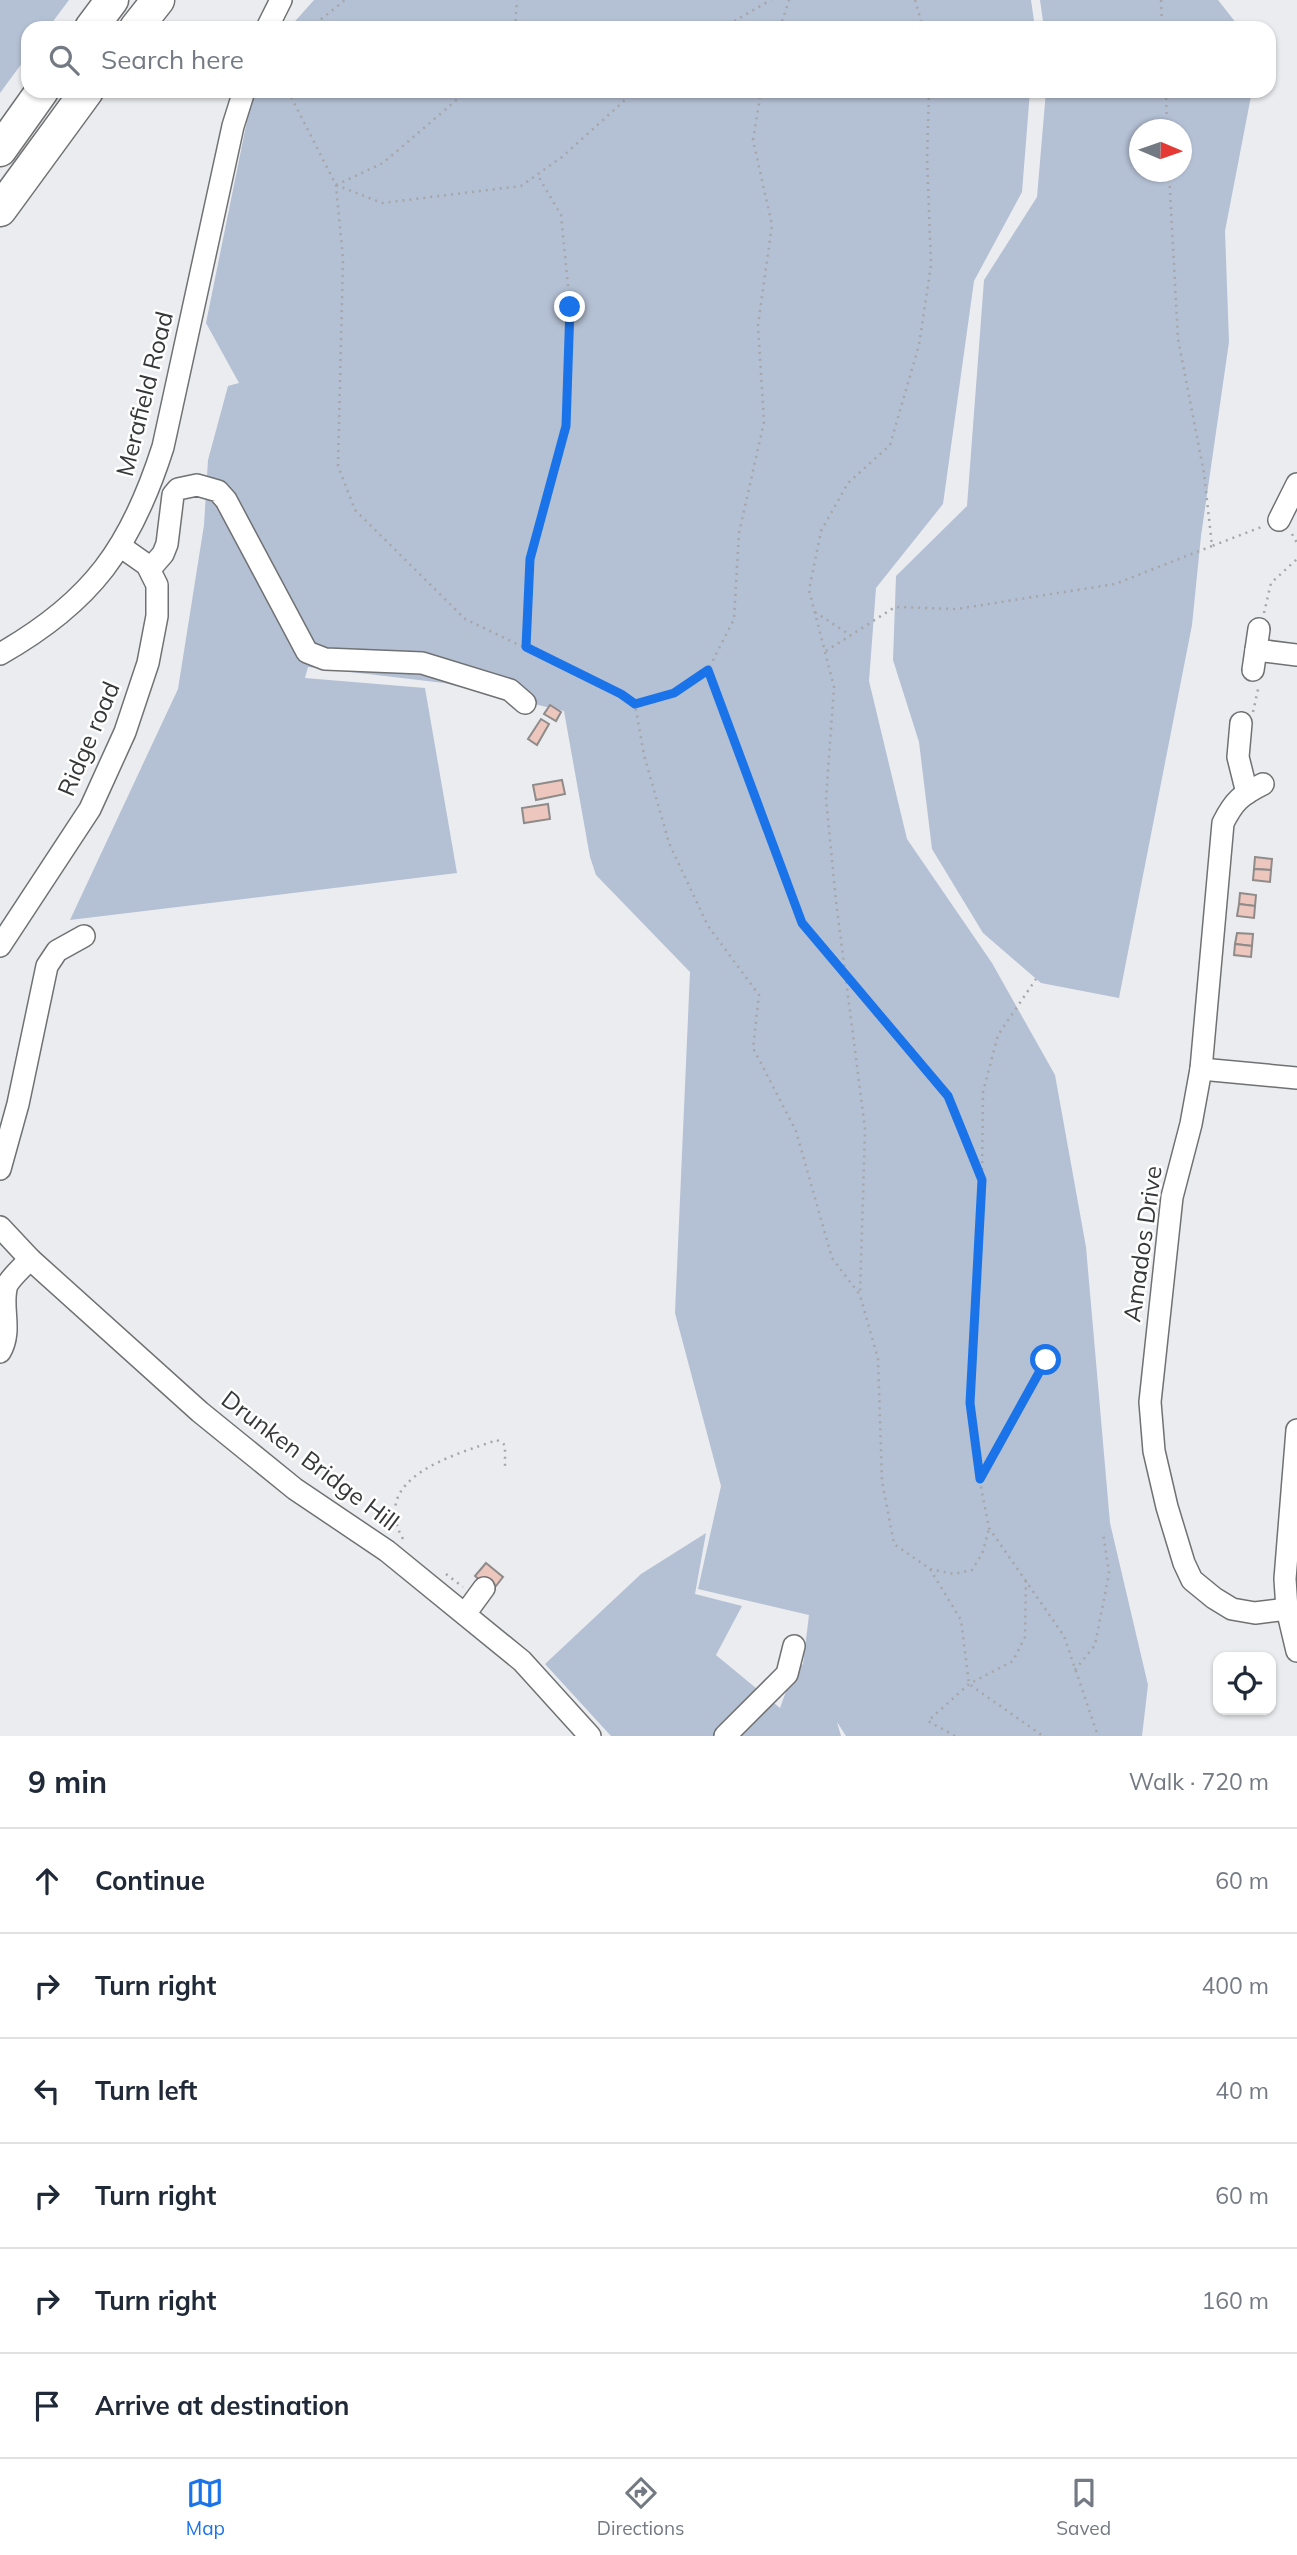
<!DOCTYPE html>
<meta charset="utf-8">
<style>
body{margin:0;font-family:Mulish,sans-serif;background:#f6f6f7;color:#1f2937}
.controls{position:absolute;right:21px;bottom:21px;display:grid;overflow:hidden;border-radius:14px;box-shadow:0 2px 5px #0004}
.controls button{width:63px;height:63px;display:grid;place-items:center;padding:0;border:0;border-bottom:2px solid #e0e1e3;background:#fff;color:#1f2937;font:35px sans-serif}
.compass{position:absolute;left:1129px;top:119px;width:63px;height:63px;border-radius:50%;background:#fff;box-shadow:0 2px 5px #0004;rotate:92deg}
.stop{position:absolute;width:21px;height:21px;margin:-16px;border:5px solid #1a73e8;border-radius:50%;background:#fff}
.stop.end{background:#1a73e8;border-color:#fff;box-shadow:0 2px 7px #0008}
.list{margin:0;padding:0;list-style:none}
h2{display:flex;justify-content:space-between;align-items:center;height:91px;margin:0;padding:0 28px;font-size:30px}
h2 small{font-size:23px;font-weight:400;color:#747a83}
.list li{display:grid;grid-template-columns:46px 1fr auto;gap:21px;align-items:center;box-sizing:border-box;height:105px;padding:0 28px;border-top:2px solid #e0e1e3}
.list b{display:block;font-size:26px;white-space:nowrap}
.list em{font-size:23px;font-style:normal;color:#747a83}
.icon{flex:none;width:38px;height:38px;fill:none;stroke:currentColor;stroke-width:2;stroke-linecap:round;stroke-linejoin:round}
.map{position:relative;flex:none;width:1297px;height:1736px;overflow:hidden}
.search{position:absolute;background:#fff;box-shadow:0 2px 5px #0004;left:21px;right:21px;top:21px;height:77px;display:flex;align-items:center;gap:18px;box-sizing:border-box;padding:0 24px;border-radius:21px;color:#747a83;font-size:26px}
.sheet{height:721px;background:#fff}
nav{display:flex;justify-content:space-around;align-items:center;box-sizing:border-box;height:98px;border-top:2px solid #e0e1e3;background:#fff;font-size:19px;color:#747a83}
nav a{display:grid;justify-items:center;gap:4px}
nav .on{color:#1a73e8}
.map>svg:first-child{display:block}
.green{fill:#b4c0d4;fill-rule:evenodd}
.building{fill:#edc7bd;stroke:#8e8b8a;stroke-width:2}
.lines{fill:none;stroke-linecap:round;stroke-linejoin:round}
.minor-casing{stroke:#707173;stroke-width:24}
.highway-casing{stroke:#707173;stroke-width:35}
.path{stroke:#a5a6a9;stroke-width:2.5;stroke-dasharray:2 5;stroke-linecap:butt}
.minor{stroke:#fff;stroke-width:21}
.highway{stroke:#fff;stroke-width:32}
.route{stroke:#1a73e8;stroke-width:9}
.labels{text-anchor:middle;stroke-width:5;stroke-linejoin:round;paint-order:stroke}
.street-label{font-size:24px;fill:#363738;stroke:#fff}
</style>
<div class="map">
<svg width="1297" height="1736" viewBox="0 0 1297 1736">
<rect width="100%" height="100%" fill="#ebecef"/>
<g class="green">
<path d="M0,0h69l-21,28h-20v27l-28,38z"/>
<path d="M314,0h717l4,28h-746z"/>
<path d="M1040,0h178l22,28h-196z"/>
<path d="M253,91h777l-8,101 -48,89 -31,223 -67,84 -7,93 38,158 85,124 63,112 31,172 24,276 38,162 -6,51h-296l-9,-14 4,14h-230l-66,-72 96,-90 65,-41 -11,61 47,12 -26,49 64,53 14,-39 9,-5 6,-49 -111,-26 23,-103 -46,-173 15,-341 -94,-97 -6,-18 -26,-146 -120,-28 -136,-16 -3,11 120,10 32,185 -387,47 108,-231 26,-164 4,-65 20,-74 11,-3 -33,-60z"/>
<path d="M1046,91h206l-27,140 4,111 -28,194 -9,89 -73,373 -78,-15 -58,-50 -51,-84 -13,-107 -26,-82 3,-84 71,-70 17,-226 53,-83zM1140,130h42v42h-42z"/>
</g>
<g class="building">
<path d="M550,705l11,7 -5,9 -12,-7z"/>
<path d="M541,719l8,5 -12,21 -9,-6z"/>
<path d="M562,780l3,14 -29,6 -3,-15z"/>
<path d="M548,804l2,15 -26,4 -2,-15z"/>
<path d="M1255,857l17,2 -1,11 -17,-1z"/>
<path d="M1254,869l17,1 -1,12 -17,-2z"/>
<path d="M1240,893l16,2 -1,11 -16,-2z"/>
<path d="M1239,904l16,2 -1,12 -17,-2z"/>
<path d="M1237,933l16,1 -1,12 -17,-2z"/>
<path d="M1235,944l17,2 -1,11 -17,-2z"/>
<path d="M486,1563l17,14 -11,14 -17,-15z"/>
</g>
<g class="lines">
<g class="minor-casing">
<g id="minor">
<path d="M267,28l14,-28"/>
<path d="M1279,520l18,-36"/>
<path d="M150,569l13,-15 4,-10 6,-49 5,-6 19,-4 21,6 8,9 81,152 18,7 97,4 88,27 15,13"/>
<path d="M1256,650l41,5"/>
<path d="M0,654c92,-52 131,-107 163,-207l70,-321 11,-35"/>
<path d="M1253,670l6,-41"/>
<path d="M1241,723l-3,34 9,36"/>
<path d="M1263,784c-22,11 -29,17 -40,39l-22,246 -10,55 -19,73 -22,205 4,49 13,56 17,56 8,17 22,18 18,11 23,4 32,-4"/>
<path d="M0,946l90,-137 35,-77 23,-69 9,-47v-31l-10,-20 -27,-19"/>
<path d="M1201,1069l96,9"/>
<path d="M0,1169l18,-65 29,-138 10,-15 27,-15"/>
<path d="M0,1227l30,32 170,153 95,77 92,62 135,110 68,75"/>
<path d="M0,1352c13,-22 0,-46 7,-67 5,-9 16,-18 23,-26"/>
<path d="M1297,1430l-12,149 2,30 10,42"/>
<path d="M465,1614l19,-26"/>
<path d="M725,1736l62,-62 7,-28"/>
</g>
</g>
<g class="highway-casing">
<g id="highway">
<path d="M91,28l21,-28"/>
<path d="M136,28l22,-28"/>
<path d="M0,150l42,-59"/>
<path d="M0,210l87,-119"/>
</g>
</g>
<g class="path">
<path d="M915,0l8,28"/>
<path d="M1161,0l1,28"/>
<path d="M310,28l35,-28"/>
<path d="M515,28l2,-28"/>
<path d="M722,28l49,-28"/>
<path d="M780,28l9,-28"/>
<path d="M288,91l48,94 7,74 -5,207 17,44 110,109 156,75 14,10 9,51 25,88 39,83 51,69 -6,53 43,83 36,127 28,37 18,64 4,122 12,63 36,25 31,51 8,64 74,52"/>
<path d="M929,91l-2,67 4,107 -12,80 -29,100 -42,38 -27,48 -12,59 25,97 -8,112 10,102 9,71 103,124 34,84 -12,223 8,69 11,56 75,108 34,100"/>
<path d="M1166,91l1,39"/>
<path d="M1169,172l9,167 26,134 8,73 52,-20"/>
<path d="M336,185l46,18 139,-17 41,-29 73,-66"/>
<path d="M336,185l47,-22 84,-72"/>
<path d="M1292,534l5,9"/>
<path d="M815,612l35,23"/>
<path d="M1264,613l7,-30 26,-24"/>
<path d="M526,645l4,-86 36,-133 4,-119 -9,-92 -24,-41"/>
<path d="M826,651l69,-44 62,2 158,-25 97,-38"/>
<path d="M708,672l94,251 43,49 20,157 -5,166"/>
<path d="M636,704l38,-11 34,-23 26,-51 5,-86 25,-111 -6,-97 14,-100 -19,-85 8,-49"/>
<path d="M1253,712l6,-27"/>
<path d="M982,1177l1,-85 15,-57 38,-56"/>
<path d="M980,1479l66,-119"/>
<path d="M403,1539c-35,-62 52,-84 94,-99l8,5v21"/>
<path d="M930,1569l24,5 18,-4 10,-16 7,-25"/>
<path d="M446,1574l17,13"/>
<path d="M1075,1670l20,-25 14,-72 -6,-40"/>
<path d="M955,1736l-27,-15 41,-37 44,-23 12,-24 1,-58"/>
</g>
<use href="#minor" class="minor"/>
<use href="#highway" class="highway"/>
</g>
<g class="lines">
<path class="route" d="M570,307l-4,119 -36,133 -4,88 95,47 14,10 39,-11 34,-23 94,253 146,173 34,84 -12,223 10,76 66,-119"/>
</g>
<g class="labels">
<g class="street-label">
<text transform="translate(145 394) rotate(-76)" y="8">Merafield Road</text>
<text transform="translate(89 739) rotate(-67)" y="8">Ridge road</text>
<text transform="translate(1143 1244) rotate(-82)" y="8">Amados Drive</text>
<text transform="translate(310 1461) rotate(37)" y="8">Drunken Bridge Hill</text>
</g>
</g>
</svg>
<div class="controls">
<button><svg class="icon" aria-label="locate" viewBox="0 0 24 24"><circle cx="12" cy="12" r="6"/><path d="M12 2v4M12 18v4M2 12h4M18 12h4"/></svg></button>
</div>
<svg class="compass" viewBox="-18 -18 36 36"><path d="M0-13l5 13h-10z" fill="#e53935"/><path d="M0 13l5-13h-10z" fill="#747a83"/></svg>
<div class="stop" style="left:1046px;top:1360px"></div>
<div class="stop end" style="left:570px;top:307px"></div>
<div class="search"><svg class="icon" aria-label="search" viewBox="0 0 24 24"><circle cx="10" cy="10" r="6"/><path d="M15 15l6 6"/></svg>Search here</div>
</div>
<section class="sheet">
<h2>9 min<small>Walk · 720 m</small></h2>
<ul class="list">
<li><svg class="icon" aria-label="ahead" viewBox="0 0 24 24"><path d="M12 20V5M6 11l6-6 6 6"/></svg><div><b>Continue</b></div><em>60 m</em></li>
<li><svg class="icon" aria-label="right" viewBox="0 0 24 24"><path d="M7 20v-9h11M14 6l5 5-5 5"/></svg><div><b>Turn right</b></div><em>400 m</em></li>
<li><svg class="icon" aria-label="left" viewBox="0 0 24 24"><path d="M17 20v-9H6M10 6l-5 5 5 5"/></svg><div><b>Turn left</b></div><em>40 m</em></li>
<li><svg class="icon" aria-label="right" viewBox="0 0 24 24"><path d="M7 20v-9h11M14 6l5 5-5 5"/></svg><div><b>Turn right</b></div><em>60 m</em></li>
<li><svg class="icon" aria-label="right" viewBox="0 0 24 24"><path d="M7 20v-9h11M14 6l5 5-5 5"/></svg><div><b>Turn right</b></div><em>160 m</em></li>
<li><svg class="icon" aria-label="arrive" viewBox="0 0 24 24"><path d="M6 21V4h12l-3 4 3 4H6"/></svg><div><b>Arrive at destination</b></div></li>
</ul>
</section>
<nav>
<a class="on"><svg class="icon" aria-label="map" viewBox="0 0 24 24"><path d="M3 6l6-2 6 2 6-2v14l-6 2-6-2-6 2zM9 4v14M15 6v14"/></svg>Map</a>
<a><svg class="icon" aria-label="directions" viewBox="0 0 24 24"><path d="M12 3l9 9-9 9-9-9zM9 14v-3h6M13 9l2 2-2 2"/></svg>Directions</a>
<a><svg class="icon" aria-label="saved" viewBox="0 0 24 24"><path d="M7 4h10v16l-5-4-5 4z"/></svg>Saved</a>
</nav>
